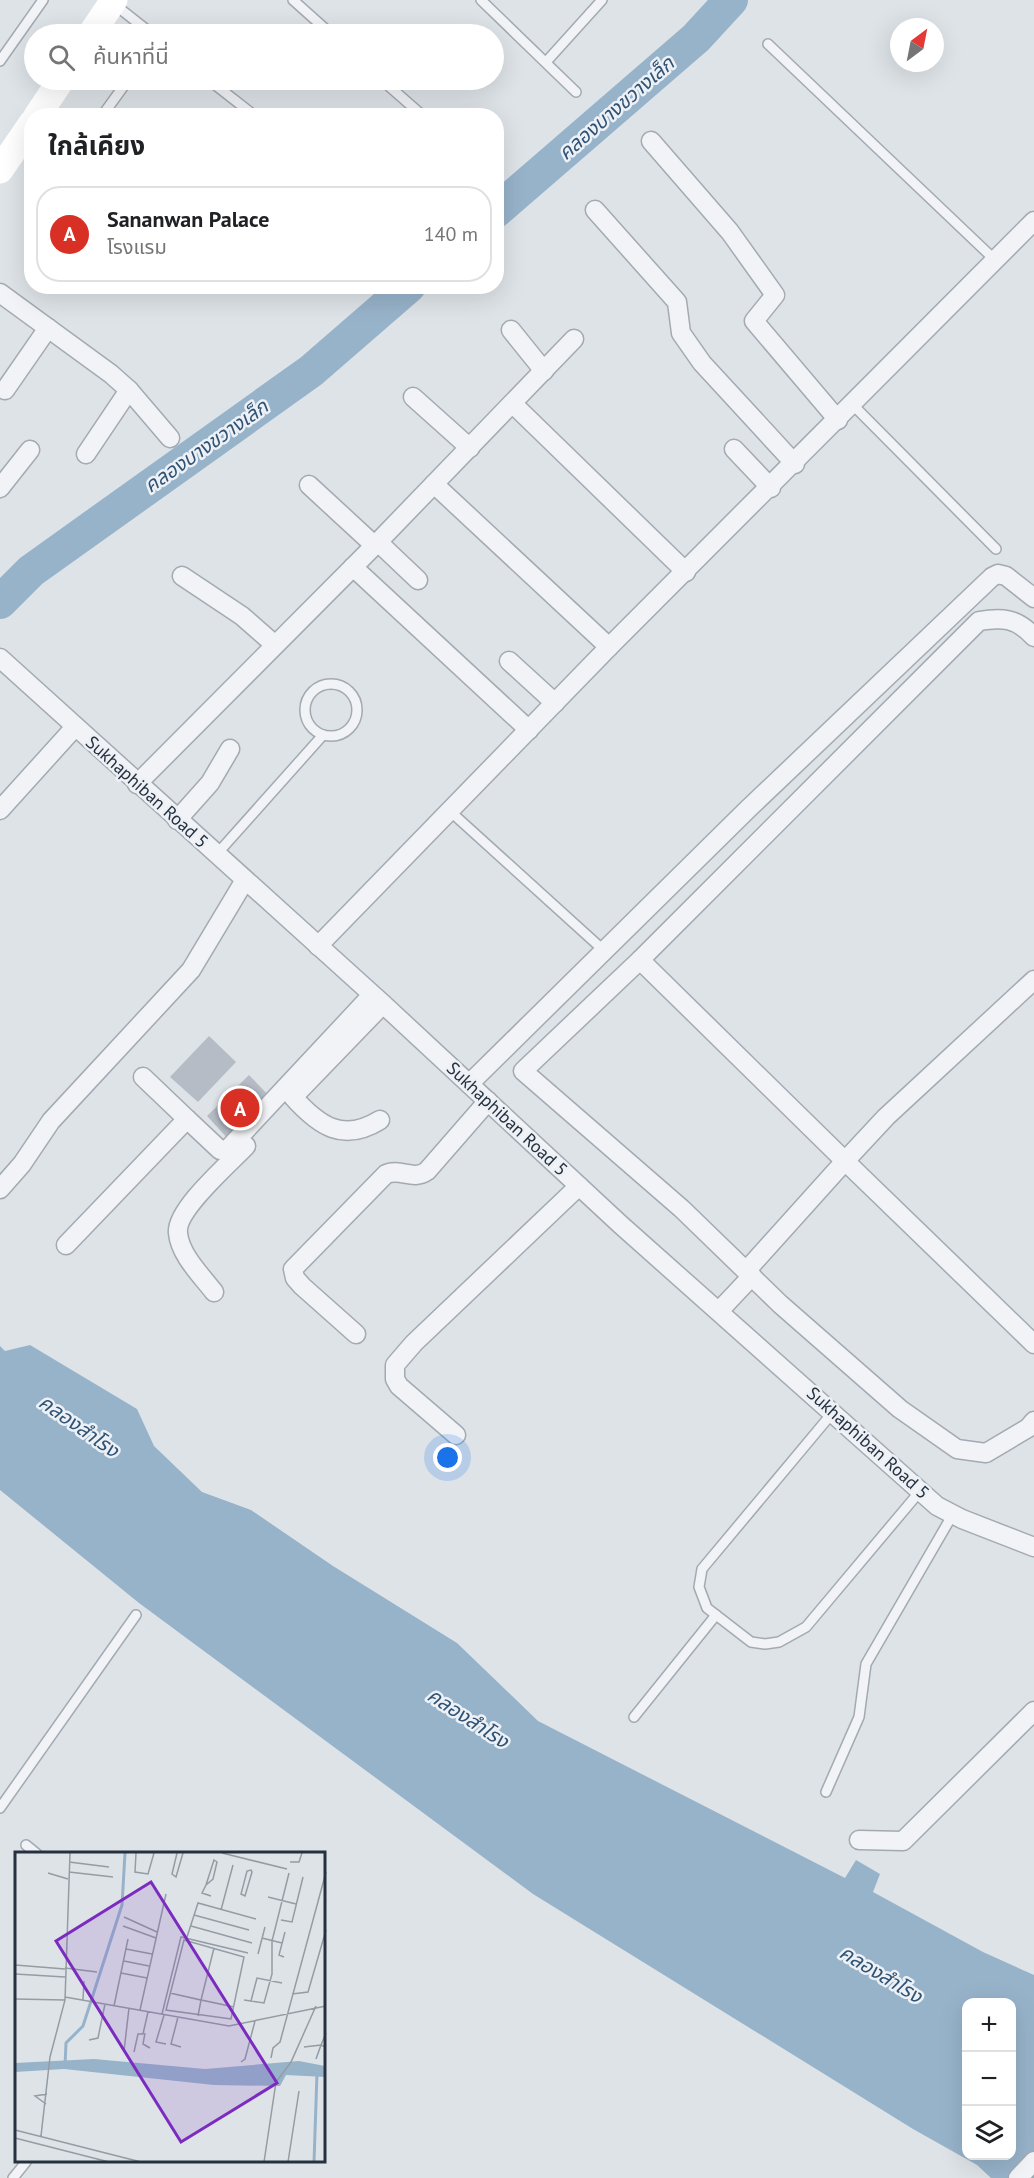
<!DOCTYPE html>
<html lang="th">
<meta charset="utf-8">
<style>
body{margin:0;font-family:"PT Sans","Noto Sans Thai",sans-serif;background:#f2f2f2;color:#202124}
.controls{position:absolute;right:18px;bottom:18px;display:grid;overflow:hidden;border-radius:12px;box-shadow:0 6px 24px #0002}
.controls button{width:54px;height:54px;display:grid;place-items:center;padding:0;border:0;border-bottom:2px solid #e0e0e0;background:#fff;color:#202124;font:30px sans-serif}
.compass{position:absolute;left:890px;top:18px;width:54px;height:54px;border-radius:50%;background:#fff;box-shadow:0 6px 24px #0002;rotate:32deg}
.you{position:absolute;left:448px;top:1458px;width:21px;height:21px;margin:-15px;border:4px solid #fff;border-radius:50%;background:#1a73e8;box-shadow:0 0 0 9px #1a73e833}
.badge{display:grid;place-items:center;width:39px;height:39px;border-radius:50%;background:#d93025;color:#fff;font-size:20px;font-weight:700}
.pin{position:absolute;translate:-50% -50%;border:3px solid #fff;box-shadow:0 2px 6px #0006}
.list{margin:0;padding:0;list-style:none}
h2{display:flex;justify-content:space-between;align-items:center;height:78px;margin:0;padding:0 24px;font-size:26px}
h2 small{font-size:20px;font-weight:400;color:#757577}
.list li{display:grid;grid-template-columns:39px 1fr auto;gap:18px;align-items:center;box-sizing:border-box;height:96px;margin:0 12px 12px;padding:0 12px;border:2px solid #e0e0e0;border-radius:24px}
.list b{display:block;font-size:22px;white-space:nowrap}
.list p{margin:0;font-size:20px;white-space:nowrap;color:#757577}
.list em{font-size:20px;font-style:normal;color:#757577}
.icon{flex:none;width:33px;height:33px;fill:none;stroke:currentColor;stroke-width:2;stroke-linecap:round;stroke-linejoin:round}
.map{position:relative;flex:none;width:1034px;height:2178px;overflow:hidden}
.search{position:absolute;background:#fff;box-shadow:0 6px 24px #0002;left:24px;top:24px;width:480px;height:66px;display:flex;align-items:center;gap:15px;box-sizing:border-box;padding:0 21px;border-radius:33px;color:#757577;font-size:22px}
.panel{position:absolute;background:#fff;box-shadow:0 6px 24px #0002;left:24px;top:108px;width:480px;height:186px;border-radius:24px}
.map>svg:first-child{display:block}
.water{fill:#97b3ca;fill-rule:evenodd}
.lines{fill:none;stroke-linecap:round;stroke-linejoin:round}
.river{stroke:#97b3ca;stroke-width:34}
.building{fill:#b5bcc5}
.lane-casing{stroke:#a3aab2;stroke-width:12}
.street-casing{stroke:#a3aab2;stroke-width:21}
.lane{stroke:#f1f3f6;stroke-width:9}
.street{stroke:#f1f3f6;stroke-width:18}
.secondary{stroke:#fff;stroke-width:27}
.labels{text-anchor:middle;stroke-width:5;stroke-linejoin:round;paint-order:stroke}
.street-label{font-size:18px;fill:#26313f;stroke:#edf1f6}
.water-label{font-size:20px;font-style:italic;fill:#2f5375;stroke:#edf1f6}
.inset-river{fill:none;stroke:#97b3ca;stroke-width:3}
.inset-road{fill:none;stroke:#949ca4;stroke-width:1.5}
.view{fill:#7b2cbf;fill-opacity:0.15;stroke:#7b2cbf;stroke-width:3}
.inset-edge{fill:none;stroke:#26313f;stroke-width:3}
</style>
<div class="map">
<svg width="1034" height="2178" viewBox="0 0 1034 2178">
<rect width="100%" height="100%" fill="#dee3e8"/>
<path class="water" d="M30,1345l107,64 17,37 48,46 49,18 82,56 124,77 81,78 307,157 11,-18 24,14 -7,18 110,60 51,23v203h-43l-14,-13 -64,-36 -380,-235 -394,-291 -139,-113v-144l5,5zM966,2002h46v154h-46z"/>
<g class="lines">
<g class="river">
<path d="M496,211l200,-173 35,-38"/>
<path d="M0,602l31,-31 280,-200 98,-85"/>
</g>
</g>
<g class="building">
<path d="M209,1036l27,26 -38,40 -28,-25z"/>
<path d="M249,1075l24,25 -43,41 -23,-25z"/>
</g>
<g class="lines">
<g class="lane-casing">
<g id="lane">
<path d="M293,0l38,34"/>
<path d="M481,0l95,92"/>
<path d="M114,4l38,30"/>
<path d="M768,44l227,216"/>
<path d="M0,61l43,-61"/>
<path d="M546,62l56,-62"/>
<path d="M209,80l46,36"/>
<path d="M382,80l41,36"/>
<path d="M102,116l26,-36"/>
<path d="M853,405l143,144"/>
<circle cx="331" cy="710" r="26"/>
<path d="M451,812l149,135"/>
<path d="M216,855l107,-120"/>
<path d="M834,1411l-132,158 -3,18 8,21 44,34 14,2 14,-2 27,-15 115,-137"/>
<path d="M634,1717l82,-102"/>
<path d="M826,1792l33,-75 7,-53 87,-150"/>
<path d="M0,1808l136,-193"/>
<path d="M26,1845l11,9"/>
<path d="M13,2178l13,-16"/>
</g>
</g>
<g class="street-casing">
<g id="street">
<path d="M651,141l79,91 45,63 -21,26 84,99"/>
<path d="M595,210l82,92 4,31 21,30 93,101"/>
<path d="M0,293l111,81 18,16 41,48"/>
<path d="M511,330l33,41"/>
<path d="M5,390l43,-62"/>
<path d="M413,397l57,51"/>
<path d="M513,404l173,168"/>
<path d="M734,449l37,39"/>
<path d="M86,454l43,-64"/>
<path d="M434,484l175,163"/>
<path d="M309,485l65,60"/>
<path d="M0,488l30,-38"/>
<path d="M378,542l40,38"/>
<path d="M353,567l176,163"/>
<path d="M182,576l60,40 33,29"/>
<path d="M1034,637c-17,-19 -32,-20 -55,-16l-339,339 -117,111 159,138 98,95 120,105 57,40 29,4 42,-25 6,-7"/>
<path d="M0,658l383,346 238,221 316,281 25,13 72,28"/>
<path d="M509,661l46,42"/>
<path d="M137,784l241,-242 196,-203"/>
<path d="M0,810l75,-83"/>
<path d="M177,820l33,-37 20,-34"/>
<path d="M318,946l291,-299 425,-426"/>
<path d="M640,960l205,201 41,-44 148,-137"/>
<path d="M143,1077l44,42"/>
<path d="M469,1084l280,-276 243,-231 6,-3 8,2 28,22"/>
<path d="M299,1091l84,-87"/>
<path d="M293,1097c26,29 50,46 87,23"/>
<path d="M0,1189l22,-25 29,-43 140,-151 54,-90"/>
<path d="M66,1245l121,-126 33,31 8,-1 144,-154"/>
<path d="M746,1271l99,-110 189,183"/>
<path d="M214,1292c-13,-17 -34,-37 -36,-59 -3,-23 52,-70 68,-87"/>
<path d="M719,1311l33,-35"/>
<path d="M356,1334l-54,-48 -7,-8 -2,-9 93,-95c15,-6 27,7 41,-3l61,-70"/>
<path d="M456,1435l-57,-49 -4,-7v-14l19,-22 165,-157"/>
<path d="M859,1840l44,1 131,-130"/>
<path d="M1018,2178l16,-17"/>
</g>
</g>
<use href="#lane" class="lane"/>
<use href="#street" class="street"/>
<g class="secondary">
<path d="M91,34l23,-34"/>
<path d="M37,116l24,-36"/>
<path d="M0,170l32,-47"/>
</g>
</g>
<g class="labels">
<g class="street-label">
<text transform="translate(147 792) rotate(42)" y="6">Sukhaphiban Road 5</text>
<text transform="translate(507 1119) rotate(43)" y="6">Sukhaphiban Road 5</text>
<text transform="translate(868 1443) rotate(42)" y="6">Sukhaphiban Road 5</text>
</g>
<g class="water-label">
<text transform="translate(616 108) rotate(-41)" y="7">คลองบางขวางเล็ก</text>
<text transform="translate(206 446) rotate(-35)" y="7">คลองบางขวางเล็ก</text>
<text transform="translate(79 1426) rotate(35)" y="7">คลองสำโรง</text>
<text transform="translate(468 1718) rotate(33)" y="7">คลองสำโรง</text>
<text transform="translate(881 1974) rotate(31)" y="7">คลองสำโรง</text>
</g>
</g>
<g transform="translate(15 1852)">
<rect width="310" height="310" fill="#dee3e8"/>
<path d="M79,207l111,10 94,-8 26,5 1,11 -40,-2 -6,11 -66,-1 -150,-16 -49,3v-9z" fill="#97b3ca"/>
<path class="inset-river" d="M50,214l1,-23 17,-17 39,-121 3,-52M299,310l3,-89"/>
<path class="inset-road" d="M121,1l-1,19 13,2 6,-21M162,1l-5,21 4,3 7,-24M207,1l65,16M199,8l3,2 -4,17 -7,6zM54,10l40,5M275,10h9l3,-9M236,18l1,2 -7,24 -4,-2 6,-23zM54,20l44,5M33,21l20,6M191,33l-4,8 9,3M253,45l28,7M206,58l12,-45M179,63l55,15M109,65l33,15M266,68l11,2 11,-45M108,74l33,12M176,74l61,17M172,85l11,-34 58,16M247,86l20,5M169,88l60,17 -13,62 -65,-9zM111,97l26,5M243,102l7,-27M269,105l-5,-2 6,-23M109,109l25,5M0,113l50,4M50,116l32,4M106,121l26,5M0,122l50,3M155,141l31,7 13,-52M277,142l16,-2 18,-62M50,145l164,29 97,-20M0,147l50,1M68,148l1,-19M229,148l20,3 8,-29v-33l17,-68M236,149l6,-23 25,5M99,154l14,-67M125,158l26,-116M147,162l19,-77 67,16M149,163l-8,27 10,2M183,164l3,-16 33,7M163,165l-7,27 10,3M130,181l-2,11 7,4M74,188l9,-2 7,-34M289,195l17,-2 5,-12M109,199l5,-43M119,200l4,-18h5l5,-22M256,206l2,-10 7,-6 46,-170M301,207l5,-14 5,2M226,210l4,-3 10,-38M31,252l-11,-8 12,-2M0,278l126,32M26,284l9,-79 15,-57 5,-147M0,286l94,24M249,310l12,-80 15,-20 25,-56M273,310l11,-71"/>
<path class="view" d="M136,30l126,201 -96,59 -125,-201z"/>
<rect width="310" height="310" class="inset-edge"/>
</g>
</svg>
<div class="controls">
<button>+</button>
<button>−</button>
<button><svg class="icon" aria-label="layers" viewBox="0 0 24 24"><path d="M12 4l9 5-9 5-9-5zM3 14l9 5 9-5"/></svg></button>
</div>
<svg class="compass" viewBox="-18 -18 36 36"><path d="M0-13l5 13h-10z" fill="#e53935"/><path d="M0 13l5-13h-10z" fill="#757577"/></svg>
<div class="you"></div>
<div class="pin badge" style="left:240px;top:1108px">A</div>
<div class="search"><svg class="icon" aria-label="search" viewBox="0 0 24 24"><circle cx="10" cy="10" r="6"/><path d="M15 15l6 6"/></svg>ค้นหาที่นี่</div>
<section class="panel">
<h2>ใกล้เคียง<small></small></h2>
<ul class="list">
<li><span class="badge">A</span><div><b>Sananwan Palace</b><p>โรงแรม</p></div><em>140 m</em></li>
</ul>
</section>
</div>
